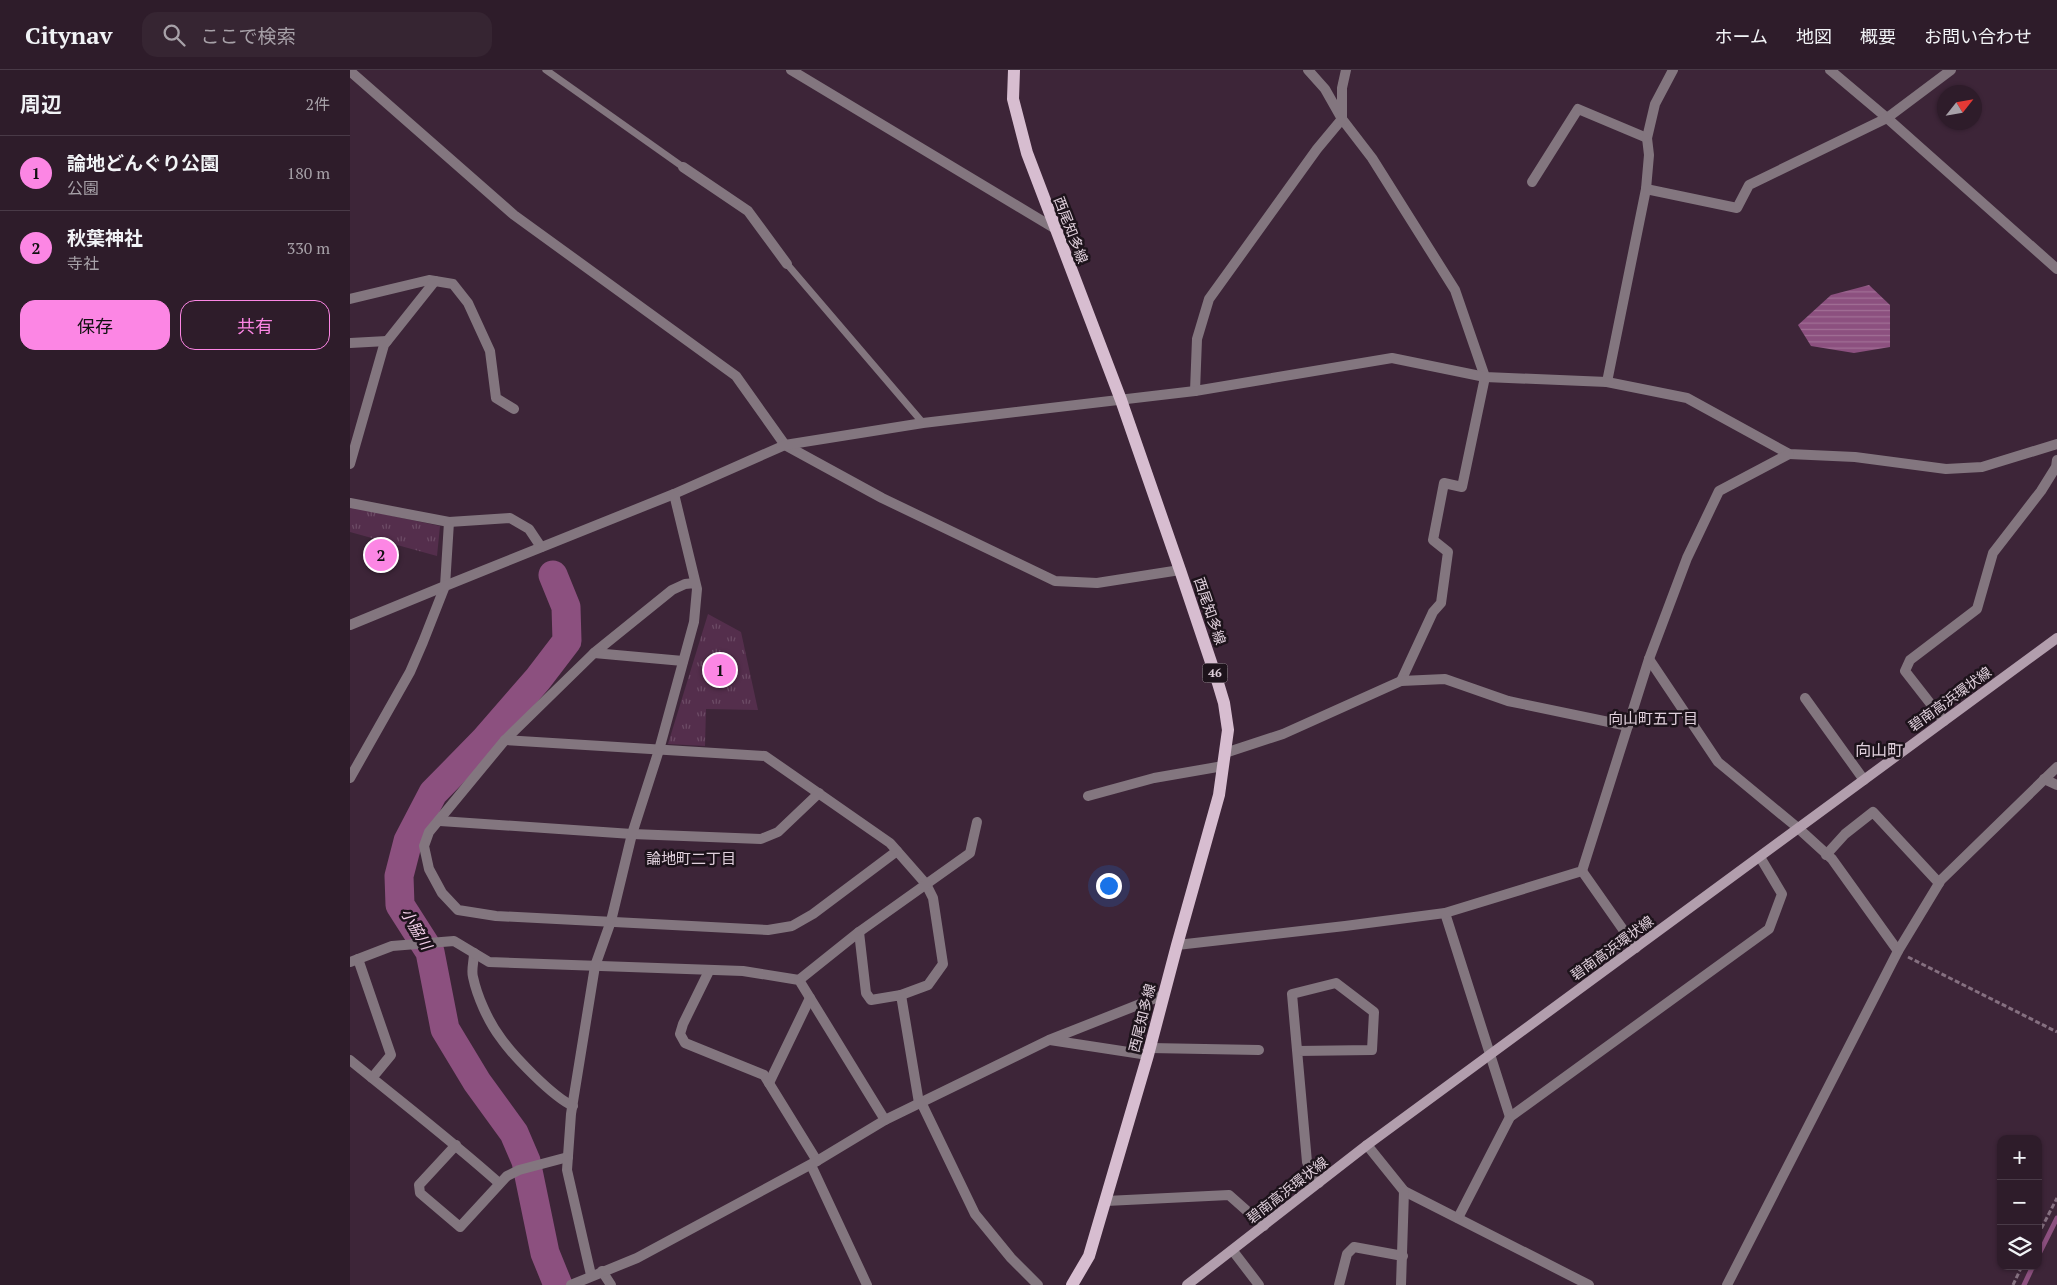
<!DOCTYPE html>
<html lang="ja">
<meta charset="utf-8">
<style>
body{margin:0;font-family:"PT Serif","Noto Sans JP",serif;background:#362532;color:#f1f3f6}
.controls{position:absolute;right:15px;bottom:15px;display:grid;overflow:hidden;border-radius:10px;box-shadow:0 1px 4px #0004}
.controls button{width:45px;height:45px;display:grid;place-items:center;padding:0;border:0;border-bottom:1px solid #493a47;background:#2e1c2a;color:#f1f3f6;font:25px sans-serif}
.compass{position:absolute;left:1587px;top:15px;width:45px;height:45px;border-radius:50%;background:#2e1c2a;box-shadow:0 1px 4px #0004;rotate:59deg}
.you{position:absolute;left:758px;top:815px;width:18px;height:18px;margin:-12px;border:4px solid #fff;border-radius:50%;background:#1a73e8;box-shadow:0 0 0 8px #1a73e833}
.badge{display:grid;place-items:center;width:32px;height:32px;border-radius:50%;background:#fc86e4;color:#111;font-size:16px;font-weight:700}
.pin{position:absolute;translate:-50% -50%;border:2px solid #fff;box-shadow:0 1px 5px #0006}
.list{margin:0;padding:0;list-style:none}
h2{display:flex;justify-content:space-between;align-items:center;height:65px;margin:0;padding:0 20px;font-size:21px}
h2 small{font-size:16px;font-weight:400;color:#a7a1a8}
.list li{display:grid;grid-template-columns:32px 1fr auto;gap:15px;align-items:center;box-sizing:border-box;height:75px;padding:0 20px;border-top:1px solid #493a47}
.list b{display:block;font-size:19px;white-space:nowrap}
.list p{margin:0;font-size:16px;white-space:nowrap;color:#a7a1a8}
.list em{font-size:16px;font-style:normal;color:#a7a1a8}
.actions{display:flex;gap:10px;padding:15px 20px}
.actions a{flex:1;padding:11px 0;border:1px solid #fc86e4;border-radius:15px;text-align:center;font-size:18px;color:#fc86e4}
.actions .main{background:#fc86e4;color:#111}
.icon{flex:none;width:28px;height:28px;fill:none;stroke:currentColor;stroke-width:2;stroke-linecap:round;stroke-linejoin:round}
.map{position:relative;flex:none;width:1707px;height:1215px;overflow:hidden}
header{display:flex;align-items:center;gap:30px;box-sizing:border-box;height:70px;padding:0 25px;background:#2e1c2a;border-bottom:1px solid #493a47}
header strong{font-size:24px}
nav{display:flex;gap:28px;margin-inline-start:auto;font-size:18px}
.search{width:350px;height:45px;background:#362532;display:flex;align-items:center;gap:12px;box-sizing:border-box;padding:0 18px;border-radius:15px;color:#a7a1a8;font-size:19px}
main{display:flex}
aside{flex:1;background:#2e1c2a}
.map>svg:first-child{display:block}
.park{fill:url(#park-tufts)}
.water{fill:url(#water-rules)}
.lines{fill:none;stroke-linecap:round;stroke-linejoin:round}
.stream{stroke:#8c507f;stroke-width:5}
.river{stroke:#8c507f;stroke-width:29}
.path{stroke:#857080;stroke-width:3;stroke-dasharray:5 2.5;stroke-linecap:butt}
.lane{stroke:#83767f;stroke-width:7}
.street{stroke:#83767f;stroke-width:10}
.secondary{stroke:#b29ead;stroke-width:10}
.primary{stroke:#d7bdd0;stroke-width:12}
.labels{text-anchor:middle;stroke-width:5;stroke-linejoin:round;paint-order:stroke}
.shield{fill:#1d131b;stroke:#a697a2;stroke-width:1}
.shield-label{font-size:12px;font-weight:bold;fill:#e0d0dc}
.street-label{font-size:14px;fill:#e0d0dc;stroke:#1d131b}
.neighbourhood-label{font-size:15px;fill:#e0d0dc;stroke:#1d131b}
.water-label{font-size:15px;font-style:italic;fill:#f6d2ec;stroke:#1d131b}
.quarter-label{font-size:16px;fill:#e0d0dc;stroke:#1d131b}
</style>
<header>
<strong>Citynav</strong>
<div class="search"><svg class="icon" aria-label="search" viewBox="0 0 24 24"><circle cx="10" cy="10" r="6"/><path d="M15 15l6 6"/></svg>ここで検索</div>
<nav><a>ホーム</a><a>地図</a><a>概要</a><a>お問い合わせ</a></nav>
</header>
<main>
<aside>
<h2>周辺<small>2件</small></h2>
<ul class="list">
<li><span class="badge">1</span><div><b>論地どんぐり公園</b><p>公園</p></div><em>180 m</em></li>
<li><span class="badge">2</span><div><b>秋葉神社</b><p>寺社</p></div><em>330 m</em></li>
</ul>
<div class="actions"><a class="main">保存</a><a>共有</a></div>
</aside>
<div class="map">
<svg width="1707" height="1215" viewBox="0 0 1707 1215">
<defs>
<pattern id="park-tufts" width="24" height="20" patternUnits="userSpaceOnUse" patternTransform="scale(1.25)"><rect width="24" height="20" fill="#542e4c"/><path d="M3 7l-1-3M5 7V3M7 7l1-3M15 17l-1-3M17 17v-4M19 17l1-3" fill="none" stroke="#6c4b65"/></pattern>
<pattern id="water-rules" width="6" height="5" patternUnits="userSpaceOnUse" patternTransform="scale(1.25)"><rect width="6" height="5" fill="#8c507f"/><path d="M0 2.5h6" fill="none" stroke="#a17096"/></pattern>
</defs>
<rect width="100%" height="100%" fill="#3d2538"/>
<g class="park">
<path d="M0,437l90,19 -3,30 -87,-24z"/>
<path d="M358,544l33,18 17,78 -52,-1 -1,37 -37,-2z"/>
</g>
<path class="water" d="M1519,215l21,20v42l-36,6 -43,-7 -13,-21 33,-30z"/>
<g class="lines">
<g class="stream">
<path d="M1688,1186l19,-38"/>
<path d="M1674,1215l9,-19"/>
</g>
<path class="river" d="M203,505l13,32 1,34 -29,38 -54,62 -51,52 -25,48 -9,35 1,29 30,47 15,77 32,53 37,51 12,28 19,92 13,32"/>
<g class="path">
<path d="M1558,887l149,75"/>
<path d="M1688,1165l19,-37"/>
<path d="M1663,1215l9,-19"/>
</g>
<g class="lane">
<path d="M196,0l137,97"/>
<path d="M437,194l136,159"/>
</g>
<g class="street">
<path d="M441,0l263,158"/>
<path d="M958,0l17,19 17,30 30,39 83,132 30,87 -23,110 -18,-4 -11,57 15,12 -7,51 -8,9 -32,69"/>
<path d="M1480,0l57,48 170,151"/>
<path d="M0,1l164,144 222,161 49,69 97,53 173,83 42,2 83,-13"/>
<path d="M333,97l65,44 39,53"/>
<path d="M1182,112l46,-73 69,29"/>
<path d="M1296,119l91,19 12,-23 138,-67 64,-48"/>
<path d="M0,229l79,-19 24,4 15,19 22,48 6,47 18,11"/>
<path d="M0,273l37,-2"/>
<path d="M1257,312l39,-193 3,-34 -2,-17 8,-34 18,-34"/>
<path d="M845,321l2,-52 12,-40 108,-150 25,-30v-31l4,-18"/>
<path d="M0,394l34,-119 51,-64"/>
<path d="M0,433l99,19 -4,64 -22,56 -13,30 -60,106"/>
<path d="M99,452l61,-4 19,11 12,18"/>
<path d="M345,513l-10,1 -13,6 -78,63 -89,87 -76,92 -5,14 5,23 13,24 16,17 38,6 272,14 24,-4 21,-12 84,-63"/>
<path d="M0,555l95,-39 229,-92 111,-49 138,-22 272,-32 197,-33 93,19 122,5 80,16 102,56 66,3 91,12 36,-2 75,-23"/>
<path d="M244,583l89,8"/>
<path d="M1299,589l69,103 80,66 34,31 66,92"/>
<path d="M1455,628l59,82"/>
<path d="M1594,651l-39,-50 5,-11 67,-51 16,-56 48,-62 15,-24 1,-7"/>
<path d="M155,670l260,16 125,87 36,41 7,14 10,66 -15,21 -27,10"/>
<path d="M875,683l58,-19 118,-53 44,-2 63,22 120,25"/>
<path d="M1694,709l13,6"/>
<path d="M738,726l66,-18 69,-12"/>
<path d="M90,751l192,13 129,5 17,-7 41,-39"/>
<path d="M1476,785l19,-21 28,-22 66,71"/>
<path d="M1232,801l54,77"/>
<path d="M1095,843l65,204"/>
<path d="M509,862l7,61 5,7 30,-5 18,108"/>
<path d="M827,875l168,-19 100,-13 137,-42 67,-212 38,-101 32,-67 70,-37"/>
<path d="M124,883c0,8 -3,17 -1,24 4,19 15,44 27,60 13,19 53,60 73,69"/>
<path d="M8,889l33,96 -19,23"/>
<path d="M0,892l42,-16 62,-5 35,21 254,9 56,9 86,140"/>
<path d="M359,901l-26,53 -3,10 5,9 79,32 53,86"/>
<path d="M449,910l60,-48 111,-79 7,-31"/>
<path d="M700,970l98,15"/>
<path d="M800,978l109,2"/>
<path d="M947,981l75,-1 2,-38 -38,-29 -44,11 15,168 12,21"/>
<path d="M0,990c50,41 101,80 149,123"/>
<path d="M419,1013l41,-85"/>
<path d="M571,1032l54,112 36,44 27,27"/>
<path d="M106,1075l-37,40 1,8 40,34 47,-51 12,-6 49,-13"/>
<path d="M1017,1075l37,46 185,94"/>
<path d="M461,1095l56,120"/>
<path d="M756,1131l123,-6 35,31"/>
<path d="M1108,1148l52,-101 259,-188 13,-35 -22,-37"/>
<path d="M883,1181l26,34"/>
<path d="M252,1201l9,14"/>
<path d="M241,1205l-24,-105 4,-56 24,-148 16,-45 21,-87 27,-84 35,-128 3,-33 -23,-95"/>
<path d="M221,1215l66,-27 180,-97 68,-41 164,-80 114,-45"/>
<path d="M989,1215l8,-31 7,-7 49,9"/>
<path d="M1051,1215l3,-94"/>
<path d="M1377,1215l171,-334 43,-71 116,-113"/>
</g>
<path class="secondary" d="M837,1215l180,-140 690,-507"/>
<path class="primary" d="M664,0l-1,29 14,54 94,247 59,170 38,113 6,20 4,27 -9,65 -42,150 -29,110 -59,201 -17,29"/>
</g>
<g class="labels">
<rect class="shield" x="852.5" y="593.5" width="25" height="19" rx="4"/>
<g class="shield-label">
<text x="865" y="607">46</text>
</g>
<g class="street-label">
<text transform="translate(721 160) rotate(69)" y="5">西尾知多線</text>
<text transform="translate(860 541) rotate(71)" y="5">西尾知多線</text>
<text transform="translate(1600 629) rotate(-36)" y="5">碧南高浜環状線</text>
<text transform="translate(1262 878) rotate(-36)" y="5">碧南高浜環状線</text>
<text transform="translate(792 948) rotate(-76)" y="5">西尾知多線</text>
<text transform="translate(937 1120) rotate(-38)" y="5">碧南高浜環状線</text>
</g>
<g class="neighbourhood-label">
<text x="1303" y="654">向山町五丁目</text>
<text x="341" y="794">論地町二丁目</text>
</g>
<g class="water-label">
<text transform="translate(66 859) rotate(59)" y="5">小脇川</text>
</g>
<g class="quarter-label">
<text x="1529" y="686">向山町</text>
</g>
</g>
</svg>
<div class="controls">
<button>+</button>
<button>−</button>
<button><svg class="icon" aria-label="layers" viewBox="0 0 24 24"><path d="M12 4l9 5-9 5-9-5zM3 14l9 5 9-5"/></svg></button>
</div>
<svg class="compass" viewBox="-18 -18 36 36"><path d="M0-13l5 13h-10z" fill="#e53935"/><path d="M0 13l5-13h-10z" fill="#a7a1a8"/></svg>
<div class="you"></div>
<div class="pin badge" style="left:370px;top:600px">1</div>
<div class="pin badge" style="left:31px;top:485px">2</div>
</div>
</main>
